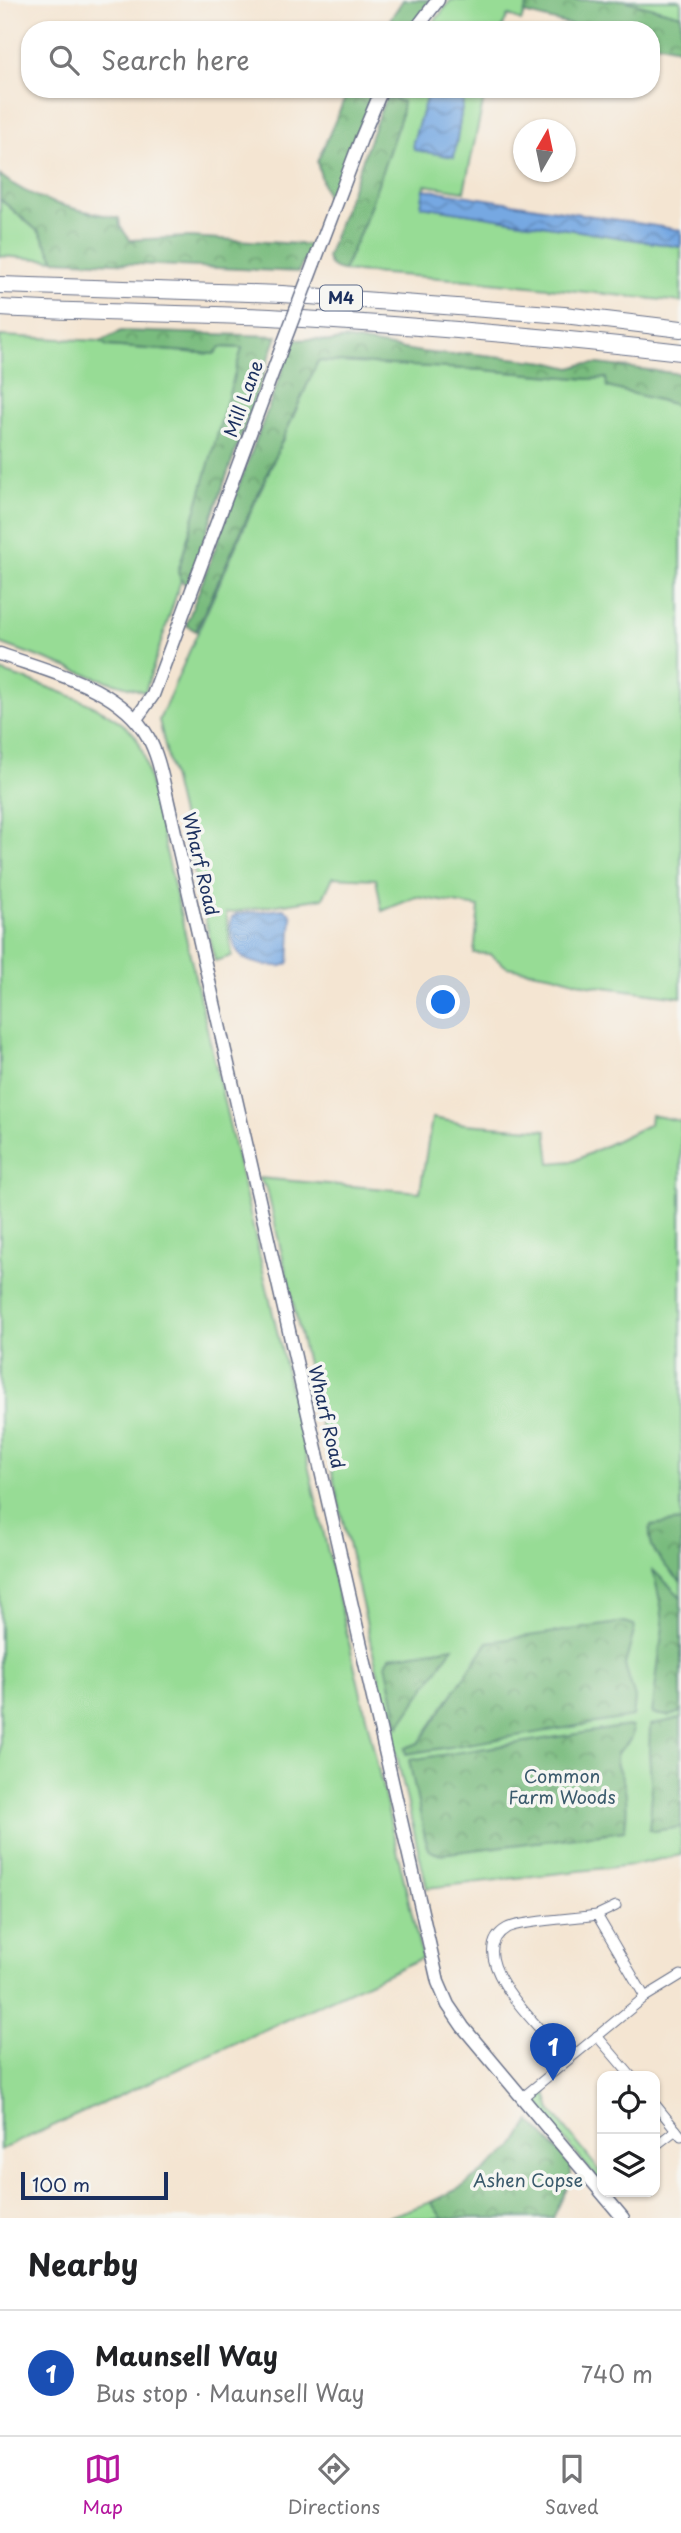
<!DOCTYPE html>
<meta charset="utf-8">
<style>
body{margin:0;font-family:"Playpen Sans",sans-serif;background:#f2f2f2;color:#202124}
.controls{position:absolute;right:21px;bottom:21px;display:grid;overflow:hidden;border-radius:14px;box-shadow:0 2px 5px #0004}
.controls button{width:63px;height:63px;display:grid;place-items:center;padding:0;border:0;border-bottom:2px solid #e0e0e0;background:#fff;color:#202124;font:35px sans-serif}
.compass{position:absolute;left:513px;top:119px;width:63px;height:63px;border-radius:50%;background:#fff;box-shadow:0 2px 5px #0004;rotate:9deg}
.scale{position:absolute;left:21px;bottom:18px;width:147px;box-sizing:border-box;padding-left:7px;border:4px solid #1b2f5e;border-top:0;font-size:19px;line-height:24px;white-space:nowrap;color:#1b2f5e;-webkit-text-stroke:5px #f6f6f2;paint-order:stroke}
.you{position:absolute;left:444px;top:1003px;width:24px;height:24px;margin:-18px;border:5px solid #fff;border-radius:50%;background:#1a73e8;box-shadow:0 0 0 10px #1a73e833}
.badge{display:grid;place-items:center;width:46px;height:46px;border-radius:50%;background:#b5179e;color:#fff;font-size:23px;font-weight:700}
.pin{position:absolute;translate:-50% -58px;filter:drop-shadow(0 2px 4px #0008)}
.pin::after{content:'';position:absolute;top:37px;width:24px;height:21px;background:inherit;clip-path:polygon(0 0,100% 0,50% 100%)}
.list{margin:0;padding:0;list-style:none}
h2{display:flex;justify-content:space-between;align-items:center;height:91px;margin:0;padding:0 28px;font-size:30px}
h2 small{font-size:23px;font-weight:400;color:#757577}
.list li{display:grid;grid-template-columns:46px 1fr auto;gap:21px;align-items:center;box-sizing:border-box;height:126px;padding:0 28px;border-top:2px solid #e0e0e0}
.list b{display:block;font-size:26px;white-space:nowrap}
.list p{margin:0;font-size:23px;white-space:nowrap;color:#757577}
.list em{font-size:23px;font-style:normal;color:#757577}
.icon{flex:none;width:38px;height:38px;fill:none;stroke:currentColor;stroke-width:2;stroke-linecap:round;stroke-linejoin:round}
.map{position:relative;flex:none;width:681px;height:2218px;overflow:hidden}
.search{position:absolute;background:#fff;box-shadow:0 2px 5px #0004;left:21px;right:21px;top:21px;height:77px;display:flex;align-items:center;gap:18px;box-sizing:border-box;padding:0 24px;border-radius:28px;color:#757577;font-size:26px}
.sheet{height:217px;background:#fff}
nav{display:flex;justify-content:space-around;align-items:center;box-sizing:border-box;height:98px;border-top:2px solid #e0e0e0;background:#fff;font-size:19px;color:#757577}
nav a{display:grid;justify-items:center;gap:4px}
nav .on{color:#b5179e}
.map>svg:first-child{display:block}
.grass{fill:#97dc95;stroke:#59867a;stroke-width:2}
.forest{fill:url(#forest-crowns);stroke:#4a766e;stroke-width:2}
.water{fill:url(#water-waves);stroke:#486ca0;stroke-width:2}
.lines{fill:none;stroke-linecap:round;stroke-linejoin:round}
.street-casing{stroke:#676f87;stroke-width:11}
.secondary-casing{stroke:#676f87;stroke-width:15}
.highway-casing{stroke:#676f87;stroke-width:18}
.street{stroke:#fff;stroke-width:9}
.secondary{stroke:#fff;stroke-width:12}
.highway{stroke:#fff;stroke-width:16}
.secondary-bridge-casing{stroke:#676f87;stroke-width:15;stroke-linecap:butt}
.secondary-bridge{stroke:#fff;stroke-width:12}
.labels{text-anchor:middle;stroke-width:7;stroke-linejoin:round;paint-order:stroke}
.shield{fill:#f6f6f2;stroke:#5d6b8a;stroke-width:2}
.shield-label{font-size:16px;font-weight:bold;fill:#1b2f5e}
.street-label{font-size:18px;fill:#1b2f5e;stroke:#f6f6f2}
.park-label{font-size:18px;fill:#3a5a6c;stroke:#f6f6f2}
</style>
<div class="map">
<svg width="681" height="2218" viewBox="0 0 681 2218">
<defs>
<pattern id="forest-crowns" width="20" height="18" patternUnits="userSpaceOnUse" patternTransform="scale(1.75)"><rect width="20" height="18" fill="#79bc7e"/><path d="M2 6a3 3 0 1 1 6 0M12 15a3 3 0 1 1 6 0" fill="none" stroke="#62996a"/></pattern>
<pattern id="water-waves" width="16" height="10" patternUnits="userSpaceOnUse" patternTransform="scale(1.75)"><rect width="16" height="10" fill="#76a8e2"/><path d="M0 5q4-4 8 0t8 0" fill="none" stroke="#6089ba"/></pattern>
</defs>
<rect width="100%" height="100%" fill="#f6f6f2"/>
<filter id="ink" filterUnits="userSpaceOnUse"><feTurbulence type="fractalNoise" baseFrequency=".0143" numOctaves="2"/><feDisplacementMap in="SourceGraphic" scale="14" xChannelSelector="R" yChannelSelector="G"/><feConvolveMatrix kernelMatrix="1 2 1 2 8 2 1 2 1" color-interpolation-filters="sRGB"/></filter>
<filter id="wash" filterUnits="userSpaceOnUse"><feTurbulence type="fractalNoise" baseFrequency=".00686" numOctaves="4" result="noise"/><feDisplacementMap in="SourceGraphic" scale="28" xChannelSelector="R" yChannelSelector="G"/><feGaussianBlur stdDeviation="1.57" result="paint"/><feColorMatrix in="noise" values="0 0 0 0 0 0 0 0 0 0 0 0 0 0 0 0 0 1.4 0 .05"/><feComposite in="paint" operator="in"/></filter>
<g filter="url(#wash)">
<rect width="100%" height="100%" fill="#f4e5d2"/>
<g class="grass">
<path d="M451,0h79l-9,21 -13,-6 -7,15h-73z"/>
<path d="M623,0h55l3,1v14z"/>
<path d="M391,89h38l-16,53 41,15 11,-68h21l-22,102 -39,-6 -4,21 260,41v55l-200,-21 -138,-10 21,-47 37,-108 -9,-18 -7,2z"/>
<path d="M0,199l40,34 15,27 -55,-4z"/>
<path d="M0,336l100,5 7,5 107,8 7,-7 22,1 -65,224 3,8 -36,112 -54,-16 -91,-33z"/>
<path d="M318,360l165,10 106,9 18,-1v9l74,19v591l-93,-12 -34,-10 -47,-8 -17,-13 -16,-1 5,-46 -63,-10 -34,14 -6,-32 -43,-2 -10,21 -97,15 6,43 -17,5 -56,-241z"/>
<path d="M0,671c41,14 101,31 132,61 7,7 9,16 12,24l278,1202 -422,192z"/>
<path d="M651,1115l30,6v734l-48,10 -206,23 -160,-699 -9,-11 162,14 12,-74 33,6 81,6 4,33 24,-2 76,-37z"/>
<path d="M544,2087l7,23 51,64v10l-65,-76v-13z"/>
<path d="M431,2202l11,16h-56z"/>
</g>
<g class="forest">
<path d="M403,0h27l-20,30h-27z"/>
<path d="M530,0h93l58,15v22l-3,11 -27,-6v-12h-60l-67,-17z"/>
<path d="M349,89h28l-48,118 -12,-45z"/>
<path d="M392,98l11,4 -2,14 -37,108 -21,47c-10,-2 -14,-5 -16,-14l51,-140 7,-17z"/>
<path d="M0,175c33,27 78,35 119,43l1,8 10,14 59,-3 124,8 -15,27 -243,-12 -15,-27 -40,-34z"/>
<path d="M121,331l156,5 -90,250 -6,-6 -3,-8 64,-224 -21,-1 -7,7 -107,-8 -7,-5z"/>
<path d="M314,339l16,3 15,-3 76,13 31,3 15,-2 80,9 24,6 13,-4h14l83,10v32l-74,-19 -1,-9 -17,1 -106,-9 -165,-9 -122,270 -10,-6 102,-269 7,-16z"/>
<path d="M681,1521v61c-15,-15 -37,-34 -30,-57z"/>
<path d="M653,1570l28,27v115l-12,4 -17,-2 11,-89 -2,-19z"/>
<path d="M625,1622l9,3 1,3 -10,37 10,33 -2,19 -227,37 -1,-6 14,-5 69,-101z"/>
<path d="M453,1647l-54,79 -13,-62 4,-7z"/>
<path d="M681,1718v109l-27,4 -5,-2 3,-35 -3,-41 1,-28z"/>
<path d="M628,1726l4,1c2,14 -6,17 -15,26 -3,12 2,16 6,27 4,14 5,36 1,51l-167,21c-11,1 -23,5 -30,-5l-18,-87z"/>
<path d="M530,2121l41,43v16l-18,38h-111l-11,-16 31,-15 52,-40z"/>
</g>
<g class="water">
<path d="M429,89h36l-11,68 -40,-7 -1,-8z"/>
<path d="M424,189l257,41v17l-260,-41z"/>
<path d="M283,909l6,3 3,4 -3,47c-8,5 -13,3 -22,2 -19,-3 -29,-5 -34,-25 -2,-8 -4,-14 -1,-23l5,-3z"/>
</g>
</g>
<g filter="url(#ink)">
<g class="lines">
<g class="street-casing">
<g id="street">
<path d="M597,1915l19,-9"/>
<path d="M597,2036l34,40"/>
<path d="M568,2059c-20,-23 -110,-103 -61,-131 13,-7 72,-10 90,-13l48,82"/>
<path d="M523,2097l122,-100 36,-22"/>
<path d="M655,2104l26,32"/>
<path d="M655,2146l21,-16"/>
</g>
</g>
<g class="secondary-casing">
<g id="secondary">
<path d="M415,30l23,-30"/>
<path d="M314,263l47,-124 21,-50"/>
<path d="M0,654c50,18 120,33 148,83 9,16 13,35 17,52l273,1193 10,23 15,22 160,191"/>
<path d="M136,719l17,-24 126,-340"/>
</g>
</g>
<g class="highway-casing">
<g id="highway">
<path d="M0,285l282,9 282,21 117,14"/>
<path d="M0,308c90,5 180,5 270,9 137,8 274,19 411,35"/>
</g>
</g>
<use href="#street" class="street"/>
<use href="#secondary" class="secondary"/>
<use href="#highway" class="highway"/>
<g class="secondary-bridge-casing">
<path id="secondary-bridge" d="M279,355l35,-92"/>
</g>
<use href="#secondary-bridge" class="secondary-bridge"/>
</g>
</g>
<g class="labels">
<rect class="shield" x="320" y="285.5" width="42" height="25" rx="5"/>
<g class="shield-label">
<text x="341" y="304">M4</text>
</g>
<g class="street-label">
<text transform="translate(244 399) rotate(-70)" y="6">Mill Lane</text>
<text transform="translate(200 864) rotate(77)" y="6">Wharf Road</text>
<text transform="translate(326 1417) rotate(77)" y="6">Wharf Road</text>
</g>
<g class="park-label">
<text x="562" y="1783">Common<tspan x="562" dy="21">Farm Woods</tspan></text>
<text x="528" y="2187">Ashen Copse</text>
</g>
</g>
</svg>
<div class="controls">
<button><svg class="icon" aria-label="locate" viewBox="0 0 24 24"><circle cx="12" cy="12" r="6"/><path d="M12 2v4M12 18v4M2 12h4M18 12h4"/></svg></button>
<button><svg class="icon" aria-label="layers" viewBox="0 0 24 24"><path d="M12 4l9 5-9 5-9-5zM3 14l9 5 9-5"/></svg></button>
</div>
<svg class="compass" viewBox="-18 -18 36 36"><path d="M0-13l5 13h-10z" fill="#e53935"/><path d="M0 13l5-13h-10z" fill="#757577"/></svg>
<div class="scale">100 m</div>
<div class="you"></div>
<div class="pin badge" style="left:553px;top:2081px;background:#1a4fb4">1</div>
<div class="search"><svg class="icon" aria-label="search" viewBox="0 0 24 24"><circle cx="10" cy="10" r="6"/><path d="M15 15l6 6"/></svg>Search here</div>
</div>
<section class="sheet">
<h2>Nearby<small></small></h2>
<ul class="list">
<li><span class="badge" style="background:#1a4fb4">1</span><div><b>Maunsell Way</b><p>Bus stop · Maunsell Way</p></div><em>740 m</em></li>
</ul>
</section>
<nav>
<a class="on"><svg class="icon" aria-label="map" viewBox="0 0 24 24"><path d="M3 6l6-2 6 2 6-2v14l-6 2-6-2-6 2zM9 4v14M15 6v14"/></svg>Map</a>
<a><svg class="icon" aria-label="directions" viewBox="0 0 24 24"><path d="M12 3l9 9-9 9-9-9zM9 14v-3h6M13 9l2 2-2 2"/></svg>Directions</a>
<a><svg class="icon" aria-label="saved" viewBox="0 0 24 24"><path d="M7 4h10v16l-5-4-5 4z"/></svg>Saved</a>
</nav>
